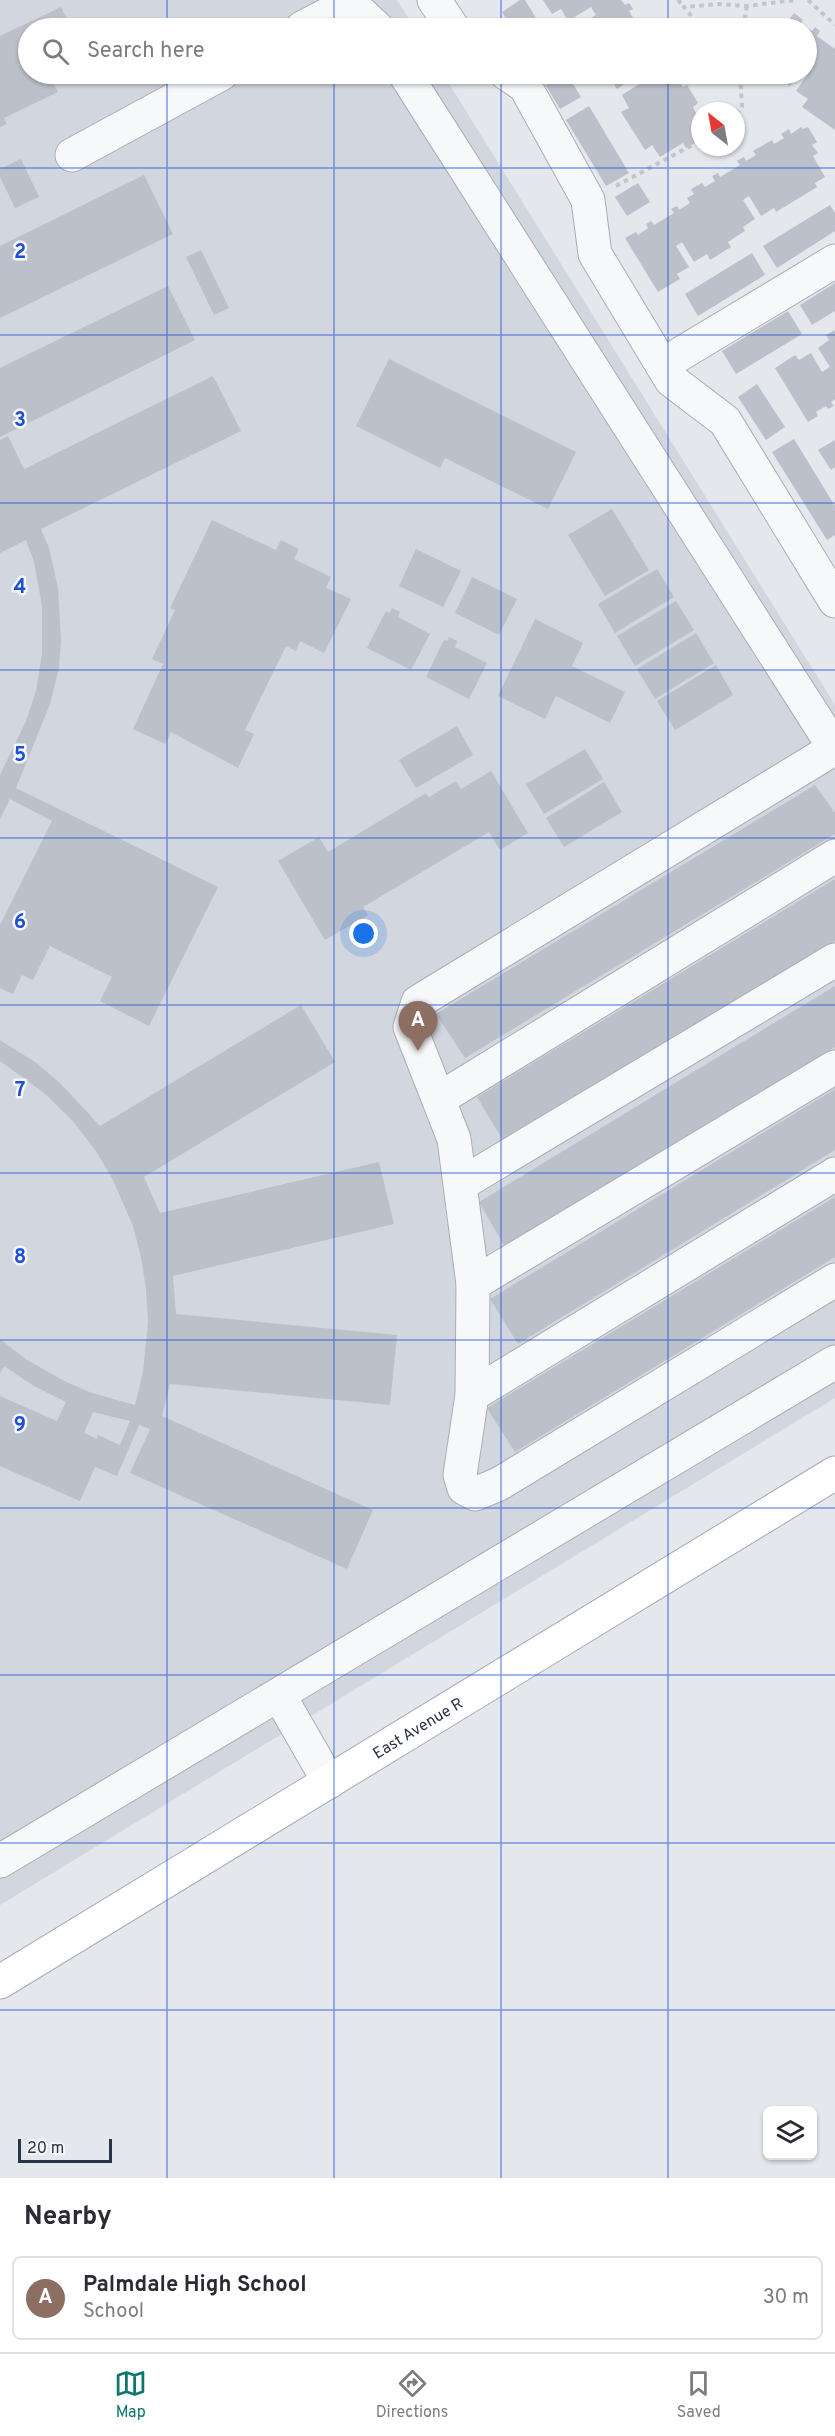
<!DOCTYPE html>
<style>
body{margin:0;font-family:Overpass,sans-serif;background:#f2f2f3;color:#2b2b33}
.controls{position:absolute;right:18px;bottom:18px;display:grid;overflow:hidden;border-radius:9px;box-shadow:0 2px 4px #0004}
.controls button{width:54px;height:54px;display:grid;place-items:center;padding:0;border:0;border-bottom:2px solid #e1e1e2;background:#fff;color:#2b2b33;font:30px sans-serif}
.compass{position:absolute;left:691px;top:102px;width:54px;height:54px;border-radius:50%;background:#fff;box-shadow:0 2px 4px #0004;rotate:329deg}
.scale{position:absolute;left:18px;bottom:15px;width:94px;box-sizing:border-box;padding-left:6px;border:3px solid #2b3445;border-top:0;font-size:16px;line-height:21px;white-space:nowrap;color:#2b3445;-webkit-text-stroke:4px #f4f6f9;paint-order:stroke}
.you{position:absolute;left:364px;top:934px;width:21px;height:21px;margin:-15px;border:4px solid #fff;border-radius:50%;background:#1a73e8;box-shadow:0 0 0 9px #1a73e833}
.badge{display:grid;place-items:center;width:39px;height:39px;border-radius:50%;background:#0f766e;color:#fff;font-size:20px;font-weight:700}
.pin{position:absolute;translate:-50% -50px;filter:drop-shadow(0 2px 3px #0008)}
.pin::after{content:'';position:absolute;top:32px;width:21px;height:18px;background:inherit;clip-path:polygon(0 0,100% 0,50% 100%)}
.list{margin:0;padding:0;list-style:none}
h2{display:flex;justify-content:space-between;align-items:center;height:78px;margin:0;padding:0 24px;font-size:26px}
h2 small{font-size:20px;font-weight:400;color:#7c7c81}
.list li{display:grid;grid-template-columns:39px 1fr auto;gap:18px;align-items:center;box-sizing:border-box;height:84px;margin:0 12px 12px;padding:0 12px;border:2px solid #e1e1e2;border-radius:9px}
.list b{display:block;font-size:22px;white-space:nowrap}
.list p{margin:0;font-size:20px;white-space:nowrap;color:#7c7c81}
.list em{font-size:20px;font-style:normal;color:#7c7c81}
.icon{flex:none;width:33px;height:33px;fill:none;stroke:currentColor;stroke-width:2;stroke-linecap:round;stroke-linejoin:round}
.map{position:relative;flex:none;width:835px;height:2178px;overflow:hidden}
.search{position:absolute;background:#fff;box-shadow:0 2px 4px #0004;left:18px;right:18px;top:18px;height:66px;display:flex;align-items:center;gap:15px;box-sizing:border-box;padding:0 21px;border-radius:33px;color:#7c7c81;font-size:22px}
.sheet{height:174px;background:#fff}
nav{display:flex;justify-content:space-around;align-items:center;box-sizing:border-box;height:84px;border-top:2px solid #e1e1e2;background:#fff;font-size:16px;color:#7c7c81}
nav a{display:grid;justify-items:center;gap:3px}
nav .on{color:#0f766e}
.map>svg:first-child{display:block}
.built{fill:#d2d6de}
.building{fill:#bbc0ca;fill-rule:evenodd}
.lines{fill:none;stroke-linecap:round;stroke-linejoin:round}
.minor-casing{stroke:#a9aeb7;stroke-width:35}
.major-casing{stroke:#a3abb8;stroke-width:35}
.path{stroke:#c2c5cb;stroke-width:4;stroke-dasharray:4.5 4.5;stroke-linecap:butt}
.minor{stroke:#f7f8fa;stroke-width:33}
.major{stroke:#fff;stroke-width:33}
.grid{fill:none;stroke:#1d4ed8;stroke-width:1.5;stroke-opacity:0.55}
.labels{text-anchor:middle;stroke-width:5;stroke-linejoin:round;paint-order:stroke}
.street-label{font-size:16px;fill:#2b3445;stroke:#f4f6f9}
.grid-label{font-size:20px;text-anchor:middle;font-weight:bold;fill:#1d4ed8;stroke:#f4f6f9;stroke-width:5;stroke-linejoin:round;paint-order:stroke}
</style>
<div class="map">
<svg width="835" height="2178" viewBox="0 0 835 2178">
<rect width="100%" height="100%" fill="#e4e7ec"/>
<path class="built" d="M0,0h397l18,28h-387v46h415l392,631v693l-835,507z"/>
<g class="building">
<path d="M520,0h5l11,18 -16,10h-8l-10,-16z"/>
<path d="M543,0h78l4,5 4,-2 4,6 -4,2 6,10 4,-2 4,7 5,-3 3,5h-77l22,-13 -5,-8 -23,14 -7,-12 -9,5z"/>
<path d="M61,7l10,21h-43v46h40l-16,7 6,11 -54,26 3,6 -7,3v-91z"/>
<path d="M794,13l9,7 -3,4 12,7 3,-4 5,4 -3,5 18,13v81l-33,-23 6,-8 -12,-8 16,-23 -6,-4v-36h-23z"/>
<path d="M539,74h28l14,23 -21,12z"/>
<path d="M596,74h83l-2,3 6,10 4,-2 11,18 -5,4 5,10 2,-2v25l-14,8 -3,-5 -23,14 -8,-12 -7,5 -24,-38 8,-4 -7,-13 22,-14 -4,-7 -23,15 -8,-13 -8,5z"/>
<path d="M756,74h44l-10,12 -13,-9 -5,7z"/>
<path d="M589,106l40,67 -23,13 -40,-66z"/>
<path d="M801,127l2,2 5,-2 9,15 -5,3 6,8 -5,3 12,21 -10,6 2,4 -41,25 -2,-4 -13,8 -12,-20 -6,4 12,19 -12,8 2,4 -17,11 3,5 -21,13 -3,-6 -13,8 -12,-20 -6,4 13,21 -12,7 3,5 -22,13 -33,-54 11,-6 2,3 10,-7 -2,-4 5,-3 3,4 20,-12 -3,-4 6,-3 2,4 11,-7 -3,-5 7,-4 -3,-5 11,-6 3,4 10,-6 -3,-5 6,-3 2,4 20,-12 -3,-4 7,-4 2,4 10,-6 -3,-4 19,-11 2,4 10,-6 -3,-4 8,-5 2,5z"/>
<path d="M21,159l18,38 -24,11 -15,-31v-8z"/>
<path d="M144,175l29,59 -173,84v-72z"/>
<path d="M638,183l12,19 -23,14 -12,-19z"/>
<path d="M830,205l5,8v18l-58,37 -14,-22z"/>
<path d="M201,250l28,58 -15,7 -28,-58z"/>
<path d="M752,253l13,22 -67,41 -13,-22z"/>
<path d="M835,283v28l-23,14 -12,-20z"/>
<path d="M168,286l27,54 -195,97v-69z"/>
<path d="M788,311l14,23 -66,40 -14,-23z"/>
<path d="M835,330v69l-4,3 3,4 -6,3 -2,-3 -10,6 2,4 -10,6 -33,-54 20,-13 4,5 12,-7 11,19 8,-5 -12,-19 11,-8 -3,-5z"/>
<path d="M389,359l187,93 -28,57 -103,-51 -5,10 -84,-42z"/>
<path d="M213,376l28,55 -200,98 8,19 9,40 3,51 -2,29 -9,36 -34,84 202,99 -69,139 -49,-25 12,-24 -62,-31 -17,34 -11,-5 -9,19 -13,-6v-63l52,-104 -42,-22 -10,20v-44l26,-54 10,-30 6,-37v-48l-8,-44 -8,-22 -26,13v-113l8,-4 16,33z"/>
<path d="M757,384l28,43 -19,13 -28,-43z"/>
<path d="M794,439l41,67v29l-8,5 -55,-88z"/>
<path d="M835,440v27l-4,3 -13,-20z"/>
<path d="M612,509l37,61 -44,26 -37,-61z"/>
<path d="M212,520l64,30 5,-10 18,9 -5,10 37,18 -5,11 25,11 -27,54 -24,-12 -4,10 -10,-5 -41,84 9,4 -16,34 -67,-36 -6,12 -32,-15 30,-65 -11,-5 23,-49 -5,-2z"/>
<path d="M416,549l45,22 -18,36 -44,-21z"/>
<path d="M657,569l17,28 -59,36 -17,-29z"/>
<path d="M472,577l45,22 -18,36 -44,-22z"/>
<path d="M676,601l18,29 -59,36 -18,-30z"/>
<path d="M392,608l8,4 -2,5 32,17 -19,36 -44,-22 19,-37 4,2z"/>
<path d="M535,619l48,24 -11,23 53,26 -15,31 -54,-27 -11,23 -47,-23z"/>
<path d="M696,633l18,30 -59,36 -18,-30z"/>
<path d="M449,637l8,4 -2,6 32,16 -18,36 -43,-22 18,-37 3,1z"/>
<path d="M716,665l17,30 -58,35 -18,-29z"/>
<path d="M457,726l16,29 -57,33 -17,-28z"/>
<path d="M585,749l18,30 -59,35 -18,-30z"/>
<path d="M491,771l37,62 -28,17 -11,-18 -126,75 5,8 -43,25 -47,-79 41,-24 9,15 98,-59 3,4 27,-16 5,8z"/>
<path d="M604,782l18,30 -58,35 -18,-29z"/>
<path d="M815,785l20,28v21l-370,224 -29,-44z"/>
<path d="M835,879v62l-331,201 -27,-45z"/>
<path d="M835,986v61l-330,200 -26,-45z"/>
<path d="M301,1005l34,57 -191,115 16,36 219,-51 15,62 -221,52 3,38 221,21 -7,70 -220,-21 -8,32 211,94 -26,59 -217,-96 20,-44 -11,-4 -22,51 -22,-9 -15,34 -80,-35v-70l57,25 9,-19 -32,-16 -30,-20 -4,8v-35l27,21 39,22 26,11 43,12 8,-33 5,-50 -2,-33 -5,-32 -8,-31 -20,-46 -17,-29 -24,-31 -28,-27 -44,-32v-21l35,22 25,21 40,43zM93,1412l37,9 -10,24 -22,-10 -1,4 -13,-6z"/>
<path d="M835,1089v61l-317,194 -28,-45z"/>
<path d="M835,1197v60l-320,195 -28,-44z"/>
</g>
<g class="lines">
<g class="minor-casing">
<g id="minor">
<path d="M347,0l30,28"/>
<path d="M434,0l19,28"/>
<path d="M302,28l48,-25"/>
<path d="M405,74l430,675"/>
<path d="M507,74l18,12 63,114 7,54 76,126 54,41 110,180"/>
<path d="M72,155l149,-81"/>
<path d="M662,365l173,-104"/>
<path d="M835,748l-417,254 -8,25 44,112 19,145 -1,111 -12,80 4,13 11,6 24,-10 336,-204"/>
<path d="M439,1099l396,-243"/>
<path d="M461,1184l374,-224"/>
<path d="M473,1284l362,-217"/>
<path d="M472,1395l363,-221"/>
<path d="M279,1695l50,87"/>
<path d="M0,1861l835,-499"/>
</g>
</g>
<g class="major-casing">
<g id="major">
<path id="s1" d="M0,1982l835,-509"/>
</g>
</g>
<g class="path">
<path d="M678,0l6,7"/>
<path d="M808,0l27,25"/>
<path d="M697,23l-13,-16 35,-3 28,2 48,-6"/>
<path d="M697,23l37,1 3,4"/>
<path d="M743,28l4,-22"/>
<path d="M708,74l21,2 4,-2"/>
<path d="M736,114l6,-7 -2,-33"/>
<path d="M616,186l84,-45"/>
</g>
<use href="#minor" class="minor"/>
<use href="#major" class="major"/>
</g>
<path class="grid" d="M167,0v28M334,0v28M501,0v28M668,0v28M167,74v2104M334,74v2104M501,74v2104M668,74v2104M0,168h835M0,335h835M0,503h835M0,670h835M0,838h835M0,1005h835M0,1173h835M0,1340h835M0,1508h835M0,1675h835M0,1843h835M0,2010h835"/>
<g class="labels">
<g class="street-label">
<text dy="6" stroke="none"><textPath href="#s1" startOffset="489">East Avenue R</textPath></text>
</g>
</g>
<g class="grid-label">
<text x="20" y="258">2</text>
<text x="20" y="426">3</text>
<text x="20" y="593">4</text>
<text x="20" y="761">5</text>
<text x="20" y="928">6</text>
<text x="20" y="1096">7</text>
<text x="20" y="1263">8</text>
<text x="20" y="1431">9</text>
</g>
</svg>
<div class="controls">
<button><svg class="icon" aria-label="layers" viewBox="0 0 24 24"><path d="M12 4l9 5-9 5-9-5zM3 14l9 5 9-5"/></svg></button>
</div>
<svg class="compass" viewBox="-18 -18 36 36"><path d="M0-13l5 13h-10z" fill="#e53935"/><path d="M0 13l5-13h-10z" fill="#7c7c81"/></svg>
<div class="scale">20 m</div>
<div class="you"></div>
<div class="pin badge" style="left:418px;top:1051px;background:#8d6e63">A</div>
<div class="search"><svg class="icon" aria-label="search" viewBox="0 0 24 24"><circle cx="10" cy="10" r="6"/><path d="M15 15l6 6"/></svg>Search here</div>
</div>
<section class="sheet">
<h2>Nearby<small></small></h2>
<ul class="list">
<li><span class="badge" style="background:#8d6e63">A</span><div><b>Palmdale High School</b><p>School</p></div><em>30 m</em></li>
</ul>
</section>
<nav>
<a class="on"><svg class="icon" aria-label="map" viewBox="0 0 24 24"><path d="M3 6l6-2 6 2 6-2v14l-6 2-6-2-6 2zM9 4v14M15 6v14"/></svg>Map</a>
<a><svg class="icon" aria-label="directions" viewBox="0 0 24 24"><path d="M12 3l9 9-9 9-9-9zM9 14v-3h6M13 9l2 2-2 2"/></svg>Directions</a>
<a><svg class="icon" aria-label="saved" viewBox="0 0 24 24"><path d="M7 4h10v16l-5-4-5 4z"/></svg>Saved</a>
</nav>
